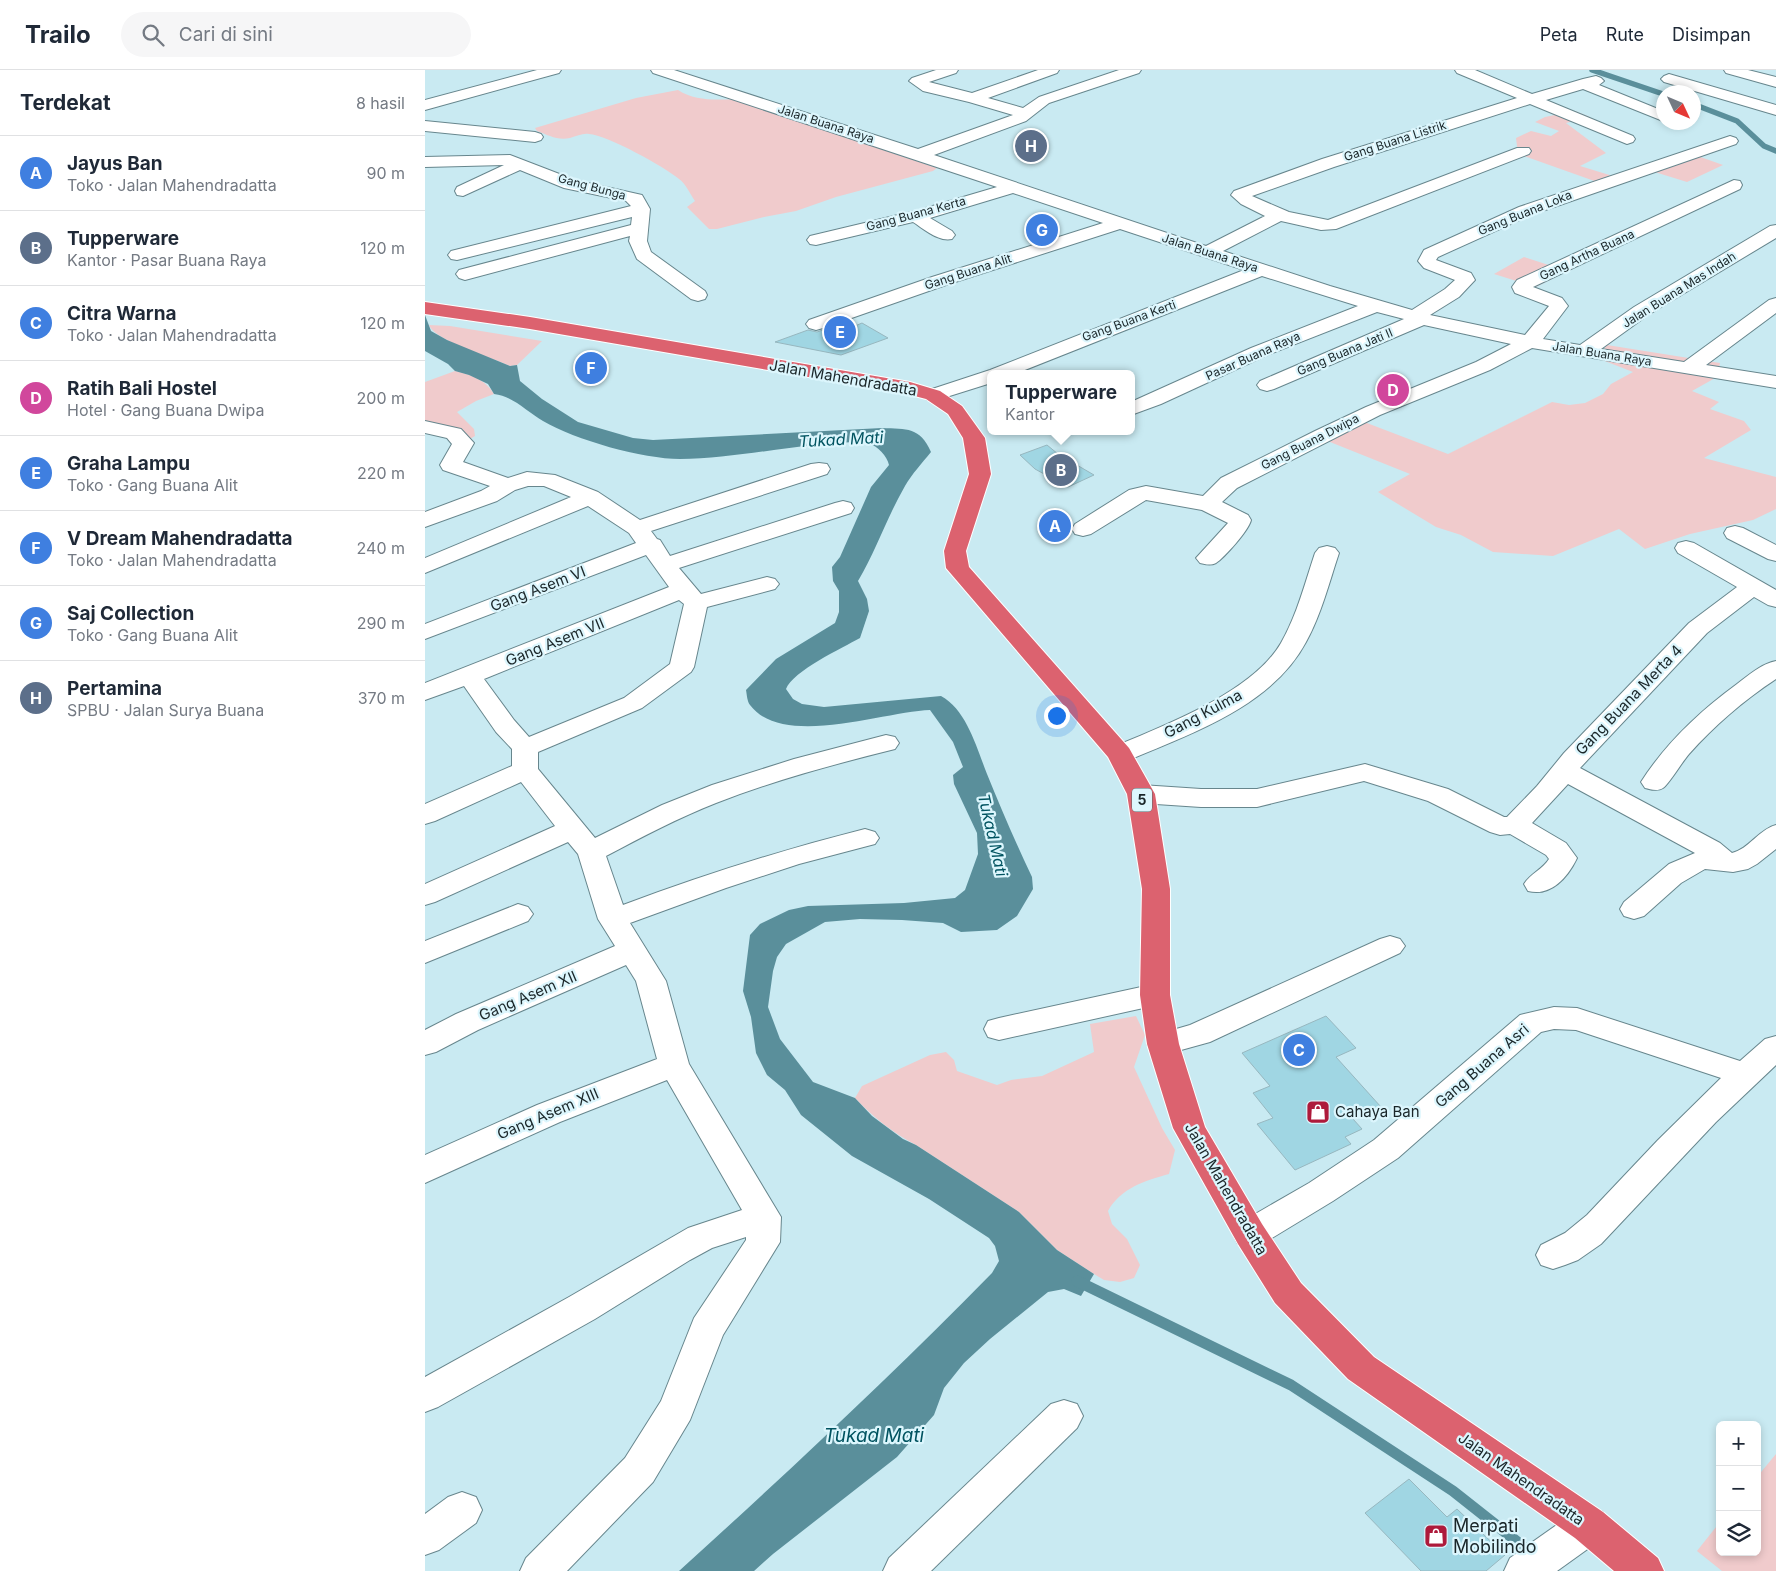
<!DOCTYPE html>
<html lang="id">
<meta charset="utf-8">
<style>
body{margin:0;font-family:Inter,sans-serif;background:#f6f6f7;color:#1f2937}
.controls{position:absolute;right:15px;bottom:15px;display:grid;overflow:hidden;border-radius:8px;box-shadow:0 2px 8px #0003}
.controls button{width:45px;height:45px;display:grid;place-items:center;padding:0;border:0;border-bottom:1px solid #e0e1e3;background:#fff;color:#1f2937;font:25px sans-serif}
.compass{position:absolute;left:1231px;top:15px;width:45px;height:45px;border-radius:50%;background:#fff;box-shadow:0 2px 8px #0003;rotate:134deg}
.you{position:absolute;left:631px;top:645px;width:18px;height:18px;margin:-12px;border:4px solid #fff;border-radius:50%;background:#1a73e8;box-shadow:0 0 0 8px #1a73e833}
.badge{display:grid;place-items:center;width:32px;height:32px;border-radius:50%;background:#ae1a3b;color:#fff;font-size:16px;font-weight:700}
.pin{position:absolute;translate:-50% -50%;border:2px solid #fff;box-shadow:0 1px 5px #0006}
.popup{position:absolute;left:562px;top:300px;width:148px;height:65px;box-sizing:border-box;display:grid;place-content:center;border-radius:8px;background:#fff;filter:drop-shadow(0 1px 4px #0005);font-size:16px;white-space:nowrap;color:#747a83}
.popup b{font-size:19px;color:#1f2937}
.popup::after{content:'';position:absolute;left:50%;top:100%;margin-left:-10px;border:10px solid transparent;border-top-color:#fff}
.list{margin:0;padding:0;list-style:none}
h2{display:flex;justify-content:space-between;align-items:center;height:65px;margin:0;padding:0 20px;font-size:21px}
h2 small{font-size:16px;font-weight:400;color:#747a83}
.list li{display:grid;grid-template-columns:32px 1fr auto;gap:15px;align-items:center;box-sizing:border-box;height:75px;padding:0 20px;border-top:1px solid #e0e1e3}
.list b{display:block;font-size:19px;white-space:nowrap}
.list p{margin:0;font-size:16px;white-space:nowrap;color:#747a83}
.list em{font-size:16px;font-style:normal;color:#747a83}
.icon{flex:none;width:28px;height:28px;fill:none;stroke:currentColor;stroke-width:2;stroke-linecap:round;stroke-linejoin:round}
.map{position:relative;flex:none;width:1351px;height:1501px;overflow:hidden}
header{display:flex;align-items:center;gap:30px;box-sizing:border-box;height:70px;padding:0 25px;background:#fff;border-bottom:1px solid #e0e1e3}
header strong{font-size:24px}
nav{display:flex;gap:28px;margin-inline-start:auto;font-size:18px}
.search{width:350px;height:45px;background:#f6f6f7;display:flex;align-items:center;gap:12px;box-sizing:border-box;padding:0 18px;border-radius:28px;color:#747a83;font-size:19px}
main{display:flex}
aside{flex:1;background:#fff}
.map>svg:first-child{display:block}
.green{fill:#f0cbcc}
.water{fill:#5a8f9b}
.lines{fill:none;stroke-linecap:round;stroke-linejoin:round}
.stream-far1{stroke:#5a8f9b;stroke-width:5.5}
.stream{stroke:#5a8f9b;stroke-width:11}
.building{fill:#a0d6e3;stroke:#97b7bf}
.minor-casing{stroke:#67868d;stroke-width:2}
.highway-casing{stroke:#fff;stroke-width:2}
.minor{fill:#fff;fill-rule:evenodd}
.highway{fill:#dc626f;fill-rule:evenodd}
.labels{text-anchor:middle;stroke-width:4.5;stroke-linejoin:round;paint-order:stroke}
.far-street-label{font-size:12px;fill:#1a2629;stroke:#dcf6fd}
.shield{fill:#dcf6fd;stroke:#546469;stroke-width:1}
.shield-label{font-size:14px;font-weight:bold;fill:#1a2629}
.street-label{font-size:15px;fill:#1a2629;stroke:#dcf6fd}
.poi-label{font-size:15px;fill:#1a2629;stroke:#dcf6fd;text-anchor:start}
.water-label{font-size:16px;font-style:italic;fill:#015360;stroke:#dcf6fd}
.near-poi-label{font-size:18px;fill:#1a2629;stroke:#dcf6fd;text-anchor:start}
.near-water-label{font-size:19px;font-style:italic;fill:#015360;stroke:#dcf6fd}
</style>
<header>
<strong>Trailo</strong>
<div class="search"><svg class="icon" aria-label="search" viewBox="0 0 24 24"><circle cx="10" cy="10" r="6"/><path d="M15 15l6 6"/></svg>Cari di sini</div>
<nav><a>Peta</a><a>Rute</a><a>Disimpan</a></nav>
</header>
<main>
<aside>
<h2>Terdekat<small>8 hasil</small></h2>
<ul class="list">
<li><span class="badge" style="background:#3f7fe0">A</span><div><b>Jayus Ban</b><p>Toko · Jalan Mahendradatta</p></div><em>90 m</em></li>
<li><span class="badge" style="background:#5c6f8a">B</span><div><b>Tupperware</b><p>Kantor · Pasar Buana Raya</p></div><em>120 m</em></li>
<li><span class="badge" style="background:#3f7fe0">C</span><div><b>Citra Warna</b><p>Toko · Jalan Mahendradatta</p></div><em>120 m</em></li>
<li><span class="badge" style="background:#d1479c">D</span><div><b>Ratih Bali Hostel</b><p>Hotel · Gang Buana Dwipa</p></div><em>200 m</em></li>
<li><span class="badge" style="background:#3f7fe0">E</span><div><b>Graha Lampu</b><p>Toko · Gang Buana Alit</p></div><em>220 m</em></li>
<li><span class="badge" style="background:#3f7fe0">F</span><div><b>V Dream Mahendradatta</b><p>Toko · Jalan Mahendradatta</p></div><em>240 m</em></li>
<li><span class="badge" style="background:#3f7fe0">G</span><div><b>Saj Collection</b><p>Toko · Gang Buana Alit</p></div><em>290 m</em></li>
<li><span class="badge" style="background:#5c6f8a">H</span><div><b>Pertamina</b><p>SPBU · Jalan Surya Buana</p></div><em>370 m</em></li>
</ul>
</aside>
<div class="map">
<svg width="1351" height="1501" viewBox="0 0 1351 1501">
<rect width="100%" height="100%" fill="#c9eaf2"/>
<g class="green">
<path d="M253,20c17,11 37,10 57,9l202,69 -4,3 -97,26 -40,14 -32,6 -47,12h-8l-22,-22 8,-6c-5,-7 -9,-17 -16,-22 -14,-12 -72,-44 -90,-45 -6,-1 -12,2 -19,4 -12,3 -22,-3 -33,-7l-2,-3 101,-30z"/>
<path d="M1150,41l15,6 -24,6 40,30 -26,13 36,11 -16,6 -82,-29 -2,-16 15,-7 20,5 8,-5 -24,-9 10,-5z"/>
<path d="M1267,84l31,11 -36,17 -42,-13z"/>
<path d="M1099,187l43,14 -31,16 -42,-13z"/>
<path d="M4,255l21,1 92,15 -25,24 -7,1c-17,-8 -75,-25 -81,-41z"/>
<path d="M1182,275l113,18 -3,14 -25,14 27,11 -9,7 34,12 7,9 -47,28 72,19v32l-23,11 -63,14 -45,15 -26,-20 -66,27 -60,-4 -32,-17 -25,-8 -58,-35 32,-18 -90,-36 39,-18 89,34 104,-52 17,3 16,-2 18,-9 8,-10 22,-12 -36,-14z"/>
<path d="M30,301c16,4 30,8 39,23l-18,7 -19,11 17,17 1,7 -12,7 -9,1 -29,-21v-41z"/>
<path d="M711,946l9,19 -11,32 28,61 13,22 -6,24c-25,7 -48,14 -61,37l4,13 15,15 13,26 -6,13 -14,4 -16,-2 -10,-6 -37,-24 -38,-38 -103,-67c-23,-12 -43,-28 -61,-47l7,-12 68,-31 16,-3 8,8 3,11 40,14 14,-5 31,-4 52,-24 -4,-28z"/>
<path d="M1351,1384v117h-54l-25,-20 23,-29v30h37v-75z"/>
</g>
<path class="water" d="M0,245l6,16 16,9 63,26 7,-1 3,16 22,18 36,23 55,16 20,2 229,-12c25,1 38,-1 49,24 -9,11 -19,22 -26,34 -18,31 -29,65 -47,95l9,18 2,12 -9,27c-18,10 -67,33 -74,51l7,10 9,5 22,3 117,-11c26,14 36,53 46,78 14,35 29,69 45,103l1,12 -16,27 -20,14 -36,2 -18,-9 -41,-3 -42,-1 -35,3 -39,22 -9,13 -4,14 -5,36 12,32 33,43 42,16 17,18 31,23 13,6 103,67 38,38 37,24 -13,22 -17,-7 -16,3 -58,47 -26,24 -20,25 -10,27 -37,42 -124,97 -19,17h-75c107,-97 212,-195 313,-298l7,-12 -4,-15 -6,-8 -60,-39 -77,-43 -51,-41 -16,-25 -18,-15 -11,-22 -5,-36 -8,-26 7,-56 10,-11 29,-14 19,-4 96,-3 51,-5 10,-8 13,-36 -1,-21 -23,-49 -1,-9 10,-8 -10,-25 -23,-32c-44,1 -147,39 -180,-5 -3,-4 -3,-10 -4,-15l30,-31 59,-36 4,-11v-21l-6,-10 -1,-14 8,-10 31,-70 18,-22c-2,-9 -11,-19 -20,-21 -16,-4 -37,0 -53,1 -44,4 -92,14 -136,14 -37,0 -105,-19 -137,-38 -16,-9 -30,-25 -49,-27l-6,-10 -19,-9 -14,-4 -7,-7 -23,-13z"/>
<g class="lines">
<g class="stream-far1">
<path d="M1167,0l71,24"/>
<path d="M1268,34l44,17 27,25 12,5"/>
</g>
<path class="stream" d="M652,1211l214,104 162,106 81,64"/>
</g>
<g class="building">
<path d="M423,251l7,5 7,-3 26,15 -47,17 -66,-13 33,-12 9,2z"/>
<path d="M622,375l11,9 36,21 -26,12 -33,-18 -15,-14z"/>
<path d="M901,946l30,32 -20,9 45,50 -28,12 9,10 -17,8 6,7 -56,26 -38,-46 16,-6 -20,-25 17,-7 -28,-33z"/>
<path d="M984,1409l38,38 10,-8 48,46 -19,16h-65l-56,-58z"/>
</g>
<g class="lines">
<g class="minor-casing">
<g id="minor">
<path d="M112,0h24l-2,3 -134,37v-10z"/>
<path d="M226,0h23l244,79 95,-34 -44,-13 -46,-11 -14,-10 3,-3 24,-8h22l-2,3 -27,9 43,11 66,-23h21l-2,3 -69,25 35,10 16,-11 80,-27h22l-2,3 -90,30 -23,18 -92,34 272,91 59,-30 -24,-12 -10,-9 3,-4 88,-32 195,-61 -60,-25 -2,-3h20l57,24 51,-15 13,-3 5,2 3,3 -5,4 64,26v10l-80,-32 -37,11 87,36 2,3 -2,3 -6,2 -97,-40 -196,63 -82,29 37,16 39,8 189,-72h12l2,3 -2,3 -193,75 -15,1 -40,-9 -58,30 107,35 82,24 33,-21 10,-9 -31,-12 -6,-7 6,-11 95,-43 211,-71 6,2 2,3 -2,3 -205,71 -93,42 -2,3 35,13 4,7 -16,17 -29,18 95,20 24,-29 -34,-13 -3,-6 5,-7 217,-100 6,1 2,4 -2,4 -207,98 29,11 6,8 -25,33 37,6 54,-38 136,-81 6,-1v13l-128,77 -47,34 83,13 85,-62 7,-2v15l-70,52 70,11v12l-244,-40 -42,22 -110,45 -143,73 -15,14 26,13 3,5c-2,10 -27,38 -35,43 -6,3 -11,1 -16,0l-4,-5 32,-35 -26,-13 -56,-10 -55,34 -8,2 -8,-2 -3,-5 3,-5 54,-34 17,-4 57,10 18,-18 94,-47 51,-24 110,-45 35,-18 -87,-19 -150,64 -7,2 -7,-2 -3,-4 3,-4 144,-62 -27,-7 -112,44 -104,48 -30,11v-13l120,-54 107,-42 -96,-30 -247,98h-24v9l-51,16 -7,2 -7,-2 -3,-4 3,-4 64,-21 254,-100 -124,-41 -174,56 -123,43 -7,2 -7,-2 -3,-4 3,-4 123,-43 171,-54 -90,-30 -83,25 22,13 3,4 -3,4c-14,3 -28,-10 -39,-17l-97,23 -6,-1 -3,-4 3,-4 109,-26 78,-23 -344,-114z"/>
<path d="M1299,0h24l28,7v10l-50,-14z"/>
<path d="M1244,4l107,31v10l-112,-33 -3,-3 3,-3z"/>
<path d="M0,51l110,11 6,2 2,3 -2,3 -6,2 -110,-11z"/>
<path d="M85,85l65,25 67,15 8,14 -3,32 4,11 54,39 2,4 -2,4 -7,2 -7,-2 -54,-40 -8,-18 1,-5 -165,44 -6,-2 -3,-4 3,-4 172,-45 1,-8 -175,43 -6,-1 -3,-4 3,-4 180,-45 -5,-5 -62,-13 -44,-18 -57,26 -6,-1 -2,-4 2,-4 47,-22 -79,2v-10z"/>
<path d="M0,351l36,8 13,14 -11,19 45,16 19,-6 28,3 43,17 42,28 171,-56 8,-1 8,1 3,5 -3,5 -176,57 6,8 3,1 10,16 165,-53 8,-2 8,2 3,5 -3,5 -172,55 22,26 66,-17 8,2 4,5 -4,5 -68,18 -13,60 -3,5 -49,36 -104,44v17l57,69 67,-33 50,-20 82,-26 92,-24 9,2 4,6 -4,6c-60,15 -120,31 -179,54 -38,15 -74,34 -110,53l17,49c80,-30 159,-55 242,-76l10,3 4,6 -4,6 -76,20 -73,24 -96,35 36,58 23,83 92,153 -1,25 -57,93 -33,85 -37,62 -86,89h-47l6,-13 99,-100 36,-57 33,-83 52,-78v-3l-34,11 -22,12 -95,59 -157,88 -13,5v-35l144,-80 119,-69 54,-18 -75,-130 -107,42 -135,61v-28l112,-50 120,-46 -21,-78 -10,-16 -148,65 -42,22 -11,3v-25l31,-16 159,-68 -17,-27 -20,-65 -10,-12 -133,60 -10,3v-21l130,-58 -34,-44 -86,39 -10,3v-20l87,-38v-17l-16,-17 -32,-46 -39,14v-17l244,-96 -23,-32 -221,84v-15l211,-81 -7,-10 -41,-27 -163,67v-15l146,-61 -27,-11h-16l-13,4 -18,11 -72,26v-15l56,-21 9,-5 -47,-16 -3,-5 12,-21 -5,-6 -22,-5zM254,530l5,4 -14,60 -46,34 -95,39 -15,-17 -30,-41z"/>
<path d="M1310,456l8,2 33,17v16l-8,-2 -41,-21 -3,-5 3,-5z"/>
<path d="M1261,471l8,2 82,47v17l-8,-2 -14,-8 -47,36 -127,135 140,75 12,10c17,-4 26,-23 44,-28v24l-19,15 -9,5 -15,3 -28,-3 -24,14 -37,33 -10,3 -10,-3 -4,-7 4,-7 45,-38 26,-11 -127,-69 -36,39 34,20 11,15c-9,19 -26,39 -49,33l-4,-7c6,-10 19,-15 25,-25l-3,-4 -36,-21 -10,1 -10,-3 -62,-31 -64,-20 -107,26h-56l-60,-4 -10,-3 -4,-6 4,-6 10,-3 60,4h56l108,-25 83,25 56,28h3l30,-31 27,-33 125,-130 48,-36 -59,-34 -3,-5 3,-5z"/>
<path d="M902,476l8,2 4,5c-10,30 -18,62 -33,89 -34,64 -114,91 -177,118l-9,2 -9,-2 -4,-6 4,-6c52,-22 141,-55 170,-105 16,-28 24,-60 34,-90l4,-5z"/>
<path d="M1351,591v18c-32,21 -62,47 -87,75 -7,8 -20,30 -26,34 -6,4 -13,1 -18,0l-4,-6c25,-39 59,-71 96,-98 12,-9 24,-20 39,-23z"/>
<path d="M93,834l10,3 5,7 -5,7 -103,42v-22z"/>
<path d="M965,866l10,3 5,7 -5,7 -190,89 -47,13 -11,-3 -5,-8 5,-8 38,-11 190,-86z"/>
<path d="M730,914l11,3 4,8 -4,8 -167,37 -11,-3 -4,-8 4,-8 11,-3z"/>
<path d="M1129,937l23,1 163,53 25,-22 11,-3v29l-60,57 -115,122 -23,16 -13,5 -12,4 -12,-4 -5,-10 5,-10 24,-12 22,-18 71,-75 63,-62 -145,-48 -22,-1 -13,3 -143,126 -65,43 -71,43 -12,4 -12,-4 -5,-10 5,-10 71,-41 65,-43 146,-125z"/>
<path d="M639,1330l13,4 6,12 -6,12 -146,143h-48l6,-13 162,-154z"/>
<path d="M37,1422l14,5 6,13 -6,13 -37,27 -14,5v-41l23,-17z"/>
<path d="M1164,1437l14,5 6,13 -6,13 -46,33h-53l6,-13 65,-46z"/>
</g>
</g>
<g class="highway-casing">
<path id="highway" d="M0,232l105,15 380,65 30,9 22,15 23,32 6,36 -25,77 3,16 160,181 26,46 15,95v106l9,49 26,83 57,97 39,59 73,74 229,155 55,46 6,13h-50l-39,-33 -227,-159 -73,-76 -37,-59 -65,-116 -26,-84 -7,-49 2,-106 -15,-95 -19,-37 -162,-189 -2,-17 25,-77 -6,-36 -15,-24 -22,-15 -19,-5 -377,-65 -105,-15z"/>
</g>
<use href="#minor" class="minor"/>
<use href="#highway" class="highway"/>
</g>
<defs>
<g id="shop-square" transform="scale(1.25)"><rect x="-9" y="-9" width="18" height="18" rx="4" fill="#ae1a3b" stroke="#dcf6fd"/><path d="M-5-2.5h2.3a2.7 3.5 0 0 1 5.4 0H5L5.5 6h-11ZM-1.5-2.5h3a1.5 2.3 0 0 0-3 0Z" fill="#fff"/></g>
</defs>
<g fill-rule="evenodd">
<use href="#shop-square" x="893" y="1042"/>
<use href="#shop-square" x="1011" y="1466"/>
</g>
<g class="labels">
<g class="far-street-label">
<text transform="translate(401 54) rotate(18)" y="4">Jalan Buana Raya</text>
<text transform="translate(970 71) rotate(-18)" y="4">Gang Buana Listrik</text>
<text transform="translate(167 117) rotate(15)" y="4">Gang Bunga</text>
<text transform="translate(1100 143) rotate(-22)" y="4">Gang Buana Loka</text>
<text transform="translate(491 144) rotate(-15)" y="4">Gang Buana Kerta</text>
<text transform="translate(785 183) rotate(18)" y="4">Jalan Buana Raya</text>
<text transform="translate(1162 185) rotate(-25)" y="4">Gang Artha Buana</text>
<text transform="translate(543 202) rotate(-18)" y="4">Gang Buana Alit</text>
<text transform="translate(1254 220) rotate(-32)" y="4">Jalan Buana Mas Indah</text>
<text transform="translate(704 251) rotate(-20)" y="4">Gang Buana Kerti</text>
<text transform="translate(920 282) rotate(-23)" y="4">Gang Buana Jati II</text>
<text transform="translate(1177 284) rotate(9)" y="4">Jalan Buana Raya</text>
<text transform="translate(828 286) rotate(-24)" y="4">Pasar Buana Raya</text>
<text transform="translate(885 372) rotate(-27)" y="4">Gang Buana Dwipa</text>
</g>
<rect class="shield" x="707" y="718.5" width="20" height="23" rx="4"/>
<g class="shield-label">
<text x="717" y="735">5</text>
</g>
<g class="street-label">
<text transform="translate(418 308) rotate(10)" y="5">Jalan Mahendradatta</text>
<text transform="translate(113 519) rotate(-21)" y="5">Gang Asem VI</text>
<text transform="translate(130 572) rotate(-22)" y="5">Gang Asem VII</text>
<text transform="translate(1204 630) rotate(-46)" y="5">Gang Buana Merta 4</text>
<text transform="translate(778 644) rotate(-28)" y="5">Gang Kulma</text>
<text transform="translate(103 926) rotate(-23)" y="5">Gang Asem XII</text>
<text transform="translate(1057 996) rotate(-41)" y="5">Gang Buana Asri</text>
<text transform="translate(123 1044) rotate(-23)" y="5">Gang Asem XIII</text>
<text transform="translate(801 1119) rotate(60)" y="5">Jalan Mahendradatta</text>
<text transform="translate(1096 1409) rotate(35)" y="5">Jalan Mahendradatta</text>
</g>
<g class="poi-label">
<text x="910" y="1047">Cahaya Ban</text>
</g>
<g class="water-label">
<text transform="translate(416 369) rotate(-3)" y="6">Tukad Mati</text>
<text transform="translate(568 765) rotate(77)" y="6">Tukad Mati</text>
</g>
<g class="near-poi-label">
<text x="1028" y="1462">Merpati<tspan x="1028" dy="21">Mobilindo</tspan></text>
</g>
<g class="near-water-label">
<text x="449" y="1372">Tukad Mati</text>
</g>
</g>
</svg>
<div class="controls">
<button>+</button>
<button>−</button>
<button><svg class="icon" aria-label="layers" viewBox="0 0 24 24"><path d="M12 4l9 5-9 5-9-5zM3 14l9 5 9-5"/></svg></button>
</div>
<svg class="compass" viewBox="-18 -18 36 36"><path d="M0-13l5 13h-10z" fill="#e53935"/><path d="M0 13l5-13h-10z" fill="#747a83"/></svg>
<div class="you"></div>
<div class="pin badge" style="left:630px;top:456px;background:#3f7fe0">A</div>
<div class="pin badge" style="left:636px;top:400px;background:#5c6f8a">B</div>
<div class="popup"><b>Tupperware</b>Kantor</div>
<div class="pin badge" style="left:874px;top:980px;background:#3f7fe0">C</div>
<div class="pin badge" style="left:968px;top:320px;background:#d1479c">D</div>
<div class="pin badge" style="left:415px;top:262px;background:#3f7fe0">E</div>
<div class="pin badge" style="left:166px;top:298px;background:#3f7fe0">F</div>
<div class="pin badge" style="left:617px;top:160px;background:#3f7fe0">G</div>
<div class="pin badge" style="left:606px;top:76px;background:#5c6f8a">H</div>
</div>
</main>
